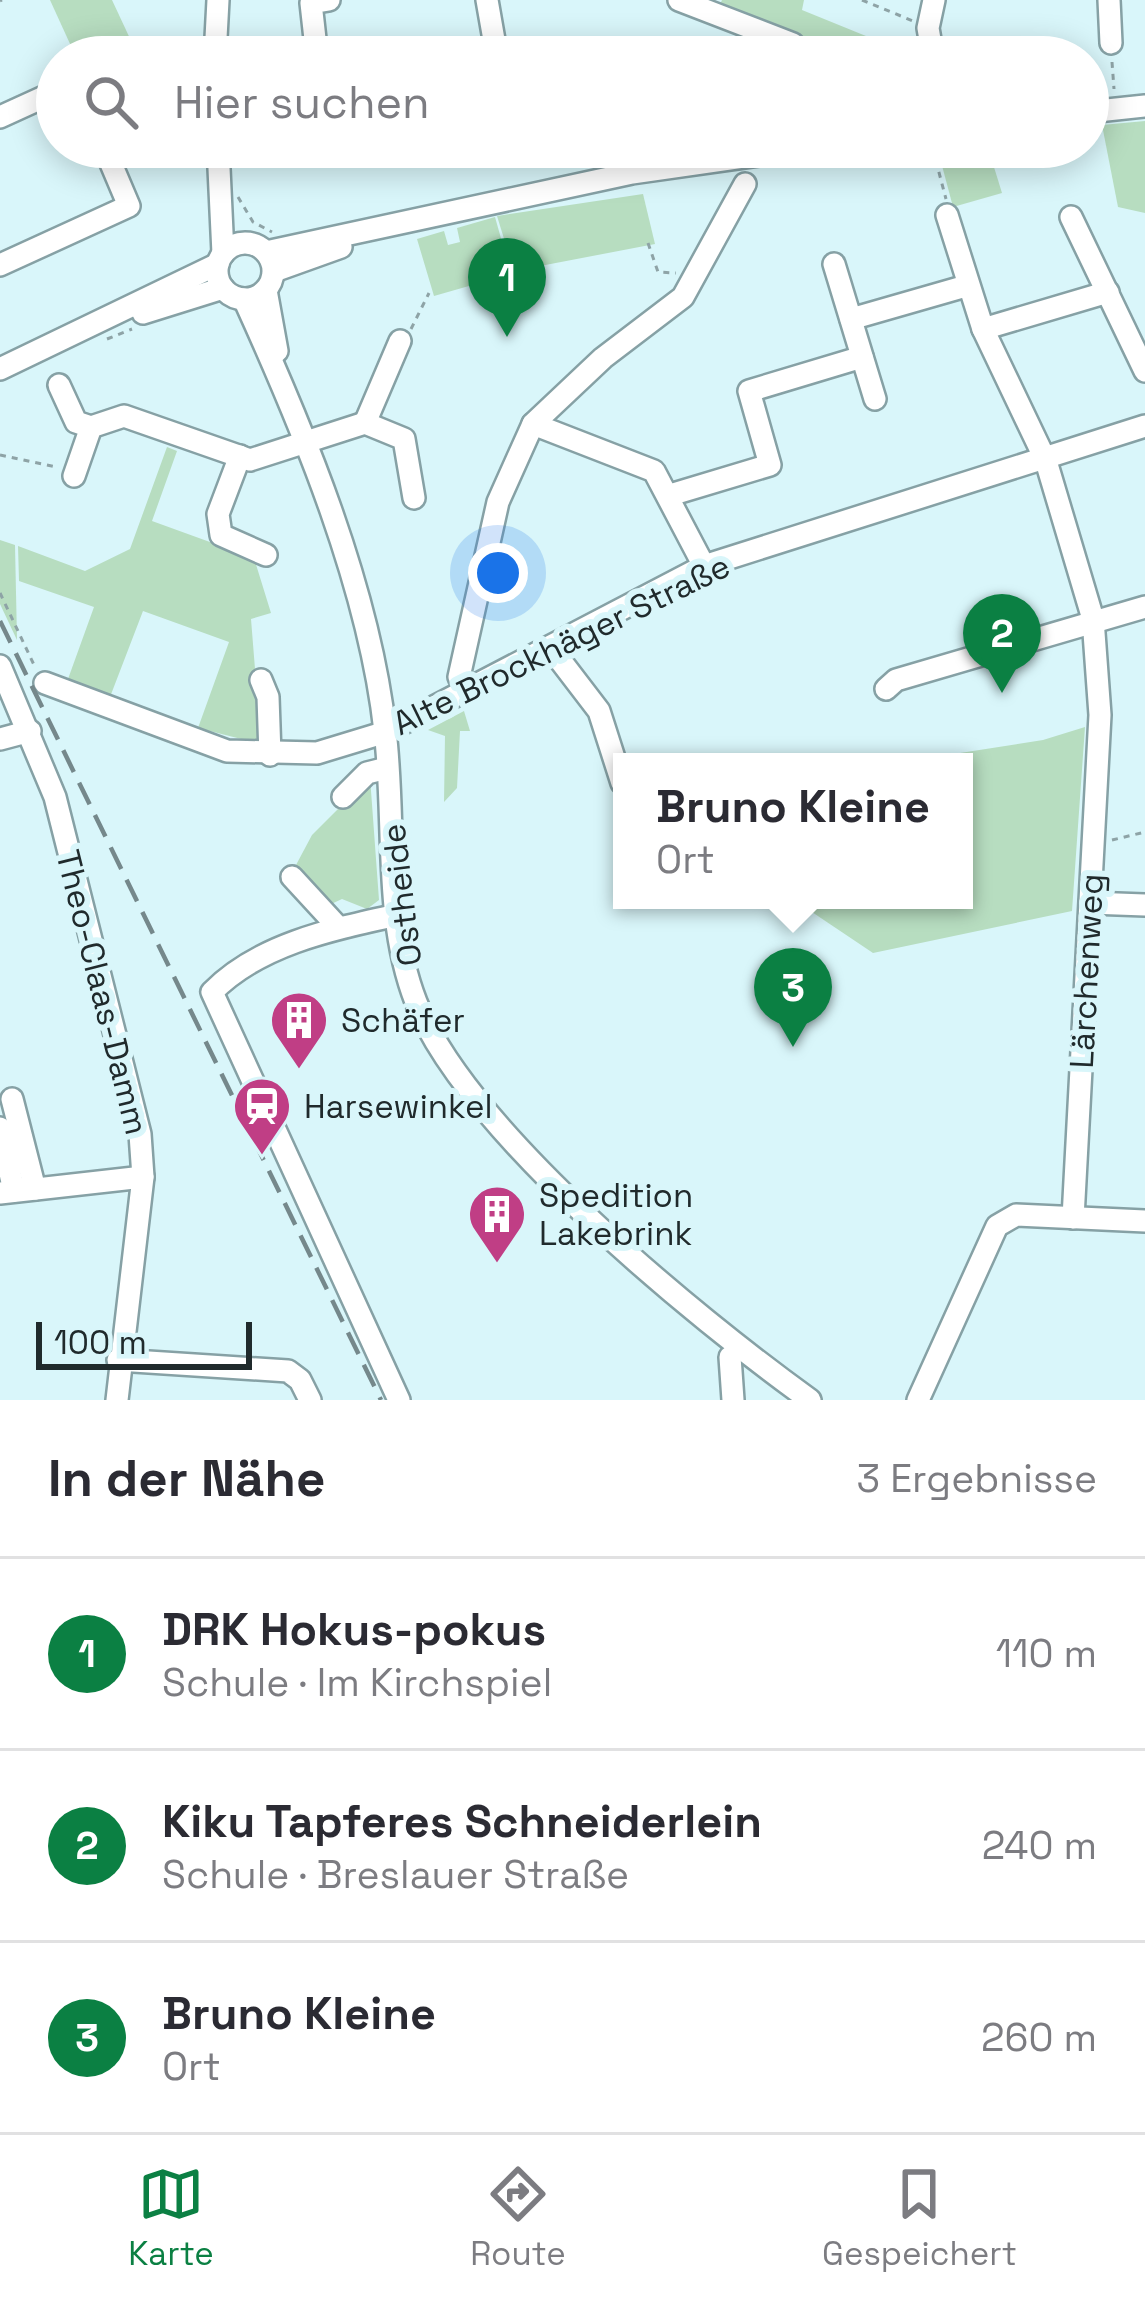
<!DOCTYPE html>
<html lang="de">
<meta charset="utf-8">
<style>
body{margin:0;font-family:"Space Grotesk",sans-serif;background:#f2f2f3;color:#2b2b33}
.scale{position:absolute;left:36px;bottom:30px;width:216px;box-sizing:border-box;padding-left:12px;border:6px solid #202a2c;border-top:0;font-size:33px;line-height:42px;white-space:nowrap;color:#202a2c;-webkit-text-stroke:9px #d9f6fa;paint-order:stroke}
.you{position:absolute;left:498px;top:573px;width:42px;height:42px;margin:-30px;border:9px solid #fff;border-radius:50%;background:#1a73e8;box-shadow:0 0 0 18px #1a73e833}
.badge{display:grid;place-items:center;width:78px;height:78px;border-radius:50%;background:#0b8043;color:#fff;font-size:39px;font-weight:700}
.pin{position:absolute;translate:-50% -99px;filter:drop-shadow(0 3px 6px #0008)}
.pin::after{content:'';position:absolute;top:63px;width:42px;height:36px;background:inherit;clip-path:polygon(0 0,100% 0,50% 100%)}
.popup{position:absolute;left:613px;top:753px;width:360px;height:156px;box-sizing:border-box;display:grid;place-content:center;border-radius:0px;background:#fff;filter:drop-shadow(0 3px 9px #0005);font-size:39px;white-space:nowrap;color:#7c7c81}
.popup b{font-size:45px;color:#2b2b33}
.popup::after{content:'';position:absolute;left:50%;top:100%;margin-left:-24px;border:24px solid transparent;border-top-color:#fff}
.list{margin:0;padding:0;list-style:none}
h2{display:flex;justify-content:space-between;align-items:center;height:156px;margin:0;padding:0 48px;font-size:51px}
h2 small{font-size:39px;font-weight:400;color:#7c7c81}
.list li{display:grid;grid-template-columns:78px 1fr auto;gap:36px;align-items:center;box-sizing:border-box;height:192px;padding:0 48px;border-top:3px solid #e1e1e2}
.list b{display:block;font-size:45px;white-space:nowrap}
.list p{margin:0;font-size:39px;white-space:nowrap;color:#7c7c81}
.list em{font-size:39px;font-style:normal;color:#7c7c81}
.icon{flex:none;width:66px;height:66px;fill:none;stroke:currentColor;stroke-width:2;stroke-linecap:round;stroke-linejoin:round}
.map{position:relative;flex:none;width:1145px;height:1400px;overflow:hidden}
.search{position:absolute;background:#fff;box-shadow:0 6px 30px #0003;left:36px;right:36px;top:36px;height:132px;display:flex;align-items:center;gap:30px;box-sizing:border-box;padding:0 42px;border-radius:66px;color:#7c7c81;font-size:45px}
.sheet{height:732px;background:#fff}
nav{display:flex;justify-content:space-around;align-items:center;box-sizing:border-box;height:168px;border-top:3px solid #e1e1e2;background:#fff;font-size:33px;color:#7c7c81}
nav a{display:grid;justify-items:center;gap:6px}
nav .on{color:#0b8043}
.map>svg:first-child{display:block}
.green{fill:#b7ddc0}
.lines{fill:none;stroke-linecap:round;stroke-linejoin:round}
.minor-casing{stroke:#86a1a5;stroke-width:26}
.path{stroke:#8ea3a6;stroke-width:3;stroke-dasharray:6 6;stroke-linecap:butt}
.minor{stroke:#fff;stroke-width:21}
.rail{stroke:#75888b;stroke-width:4.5;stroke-dasharray:24 12;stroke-linecap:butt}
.labels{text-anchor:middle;stroke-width:12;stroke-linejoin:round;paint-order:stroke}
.street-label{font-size:33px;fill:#202a2c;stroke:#d9f6fa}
.poi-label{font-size:33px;fill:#202a2c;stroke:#d9f6fa;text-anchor:start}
</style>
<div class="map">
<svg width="1145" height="1400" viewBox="0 0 1145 1400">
<rect width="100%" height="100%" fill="#d9f6fa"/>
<g class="green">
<path d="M50,0h62l21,45 -29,12h-28z"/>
<path d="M722,0h82l-2,10 91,37 26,-8 3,18h-104l-19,-19 -82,-27z"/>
<path d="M1145,121v92l-27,-6 -16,-82z"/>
<path d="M568,147h132l-129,21z"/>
<path d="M989,151l13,42 -49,14 -13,-49z"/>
<path d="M643,194l12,50 -141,27 -17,-55z"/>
<path d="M495,217l16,57 -77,22 -17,-57 27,-8 4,14 12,-3 -3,-14z"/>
<path d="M167,447l10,4 -25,70 102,37 17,55 -20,6 10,125 -63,-16 31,-86 -86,-31 -33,86 -42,-18 26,-72 -75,-26 -1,-35 67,25 45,-22z"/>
<path d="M0,540l15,5 2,95 -17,-36z"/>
<path d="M464,711l6,20h-10l-3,57 -13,14 1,-66 -17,-6z"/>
<path d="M1085,727l-13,184 -199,42 -73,-49 -10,10 -12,-10 186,-4v-138h-62l141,-22z"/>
<path d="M370,777l9,123 -12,9 -25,-10 -15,7 -31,-41 16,-30z"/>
</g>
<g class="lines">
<g class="minor-casing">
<g id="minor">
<path d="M487,0l10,57"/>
<path d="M679,0l114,44 10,13"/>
<path d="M1109,0l2,43"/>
<path d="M215,57l3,-57"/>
<path d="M317,57l-6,-54 18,-3"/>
<path d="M933,57l-5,-29 6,-28"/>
<path d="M1088,112l57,-6"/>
<path d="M0,117l57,-26"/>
<path d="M218,147l5,107"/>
<path d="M947,215l36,114 63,132 47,158 7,96 -27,503"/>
<path d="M1071,217l74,154"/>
<circle cx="245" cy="271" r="28"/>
<path d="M266,252l366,-79 183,-26"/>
<path d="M834,264l41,135"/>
<path d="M0,265l129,-59 -25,-59"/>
<path d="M274,271l67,-24"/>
<path d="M266,290l11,61"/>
<path d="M244,299c60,132 125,288 141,432 11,88 -2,187 31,271 51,129 280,316 394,398"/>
<path d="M143,313l80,-25"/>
<path d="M851,319l115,-33"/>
<path d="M983,329l125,-37"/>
<path d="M0,369l218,-105"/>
<path d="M59,385l17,37 15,5"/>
<path d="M365,423l35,-82"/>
<path d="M533,424l121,47 50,95"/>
<path d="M240,456l-22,58 3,21 45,20"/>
<path d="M74,476l17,-49 33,-11 126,44 115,-37 39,16 10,59"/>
<path d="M670,495l100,-30 -21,-74 113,-34"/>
<path d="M550,647l49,64 23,72"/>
<path d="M0,666l55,131 85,337 3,43 -26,223"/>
<path d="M261,680l7,17 2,58"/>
<path d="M45,683l182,68 90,2 69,-21 318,-166 441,-140"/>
<path d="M886,689l10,-9 249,-73"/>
<path d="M466,690l-7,-13 39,-175 35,-78 70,-66 80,-61 62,-113"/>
<path d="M0,739l30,-8"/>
<path d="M343,797l24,-24 20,-5"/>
<path d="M292,877l46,50"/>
<path d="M1090,903l55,2"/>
<path d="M397,915c-64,14 -138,29 -185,77l187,408"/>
<path d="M12,1099l23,90"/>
<path d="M0,1128l14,63"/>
<path d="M0,1193l143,-16"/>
<path d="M730,1357l3,43"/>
<path d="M118,1360l170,11 12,9 10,20"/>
<path d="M918,1400l79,-174 19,-11 129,6"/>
</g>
</g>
<g class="path">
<path d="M862,0l51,21"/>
<path d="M0,1l2,-1"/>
<path d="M911,57l1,-13"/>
<path d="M1112,62l2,27"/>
<path d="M894,147l1,10 42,8 9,34"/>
<path d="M825,162l117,-15"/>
<path d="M238,197l15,25 19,10"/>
<path d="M648,243l10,29 18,1"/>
<path d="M411,329l18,-36"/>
<path d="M107,339l25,-10"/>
<path d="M0,455l56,12"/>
<path d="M0,593l35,74"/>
<path d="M1112,840l33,-8"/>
</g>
<use href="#minor" class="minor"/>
<path class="rail" d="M0,621l381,779"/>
</g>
<defs>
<g id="building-pin" transform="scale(3)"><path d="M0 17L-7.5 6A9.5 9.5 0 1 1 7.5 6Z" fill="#c03e85" stroke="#d9f6fa"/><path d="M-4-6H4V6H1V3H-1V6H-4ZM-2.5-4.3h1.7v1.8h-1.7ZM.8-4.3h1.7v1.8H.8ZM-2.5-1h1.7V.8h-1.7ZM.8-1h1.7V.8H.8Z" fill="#fff"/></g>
<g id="station-pin" transform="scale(3)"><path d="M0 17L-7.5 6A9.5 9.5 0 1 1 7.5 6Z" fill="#c03e85" stroke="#d9f6fa"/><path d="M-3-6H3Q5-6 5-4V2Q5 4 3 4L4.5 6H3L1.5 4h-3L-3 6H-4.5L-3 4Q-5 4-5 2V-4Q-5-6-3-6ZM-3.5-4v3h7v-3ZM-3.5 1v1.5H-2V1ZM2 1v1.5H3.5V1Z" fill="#fff"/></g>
</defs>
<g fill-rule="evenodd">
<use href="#building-pin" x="299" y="1020"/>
<use href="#station-pin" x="262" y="1106"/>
<use href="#building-pin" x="497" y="1214"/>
</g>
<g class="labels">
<g class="street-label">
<text transform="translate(561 644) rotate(-26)" y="12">Alte Brockhäger Straße</text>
<text transform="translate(401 895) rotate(-97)" y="12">Ostheide</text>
<text transform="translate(1086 971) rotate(-87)" y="12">Lärchenweg</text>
<text transform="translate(103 992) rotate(76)" y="12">Theo-Claas-Damm</text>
</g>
<g class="poi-label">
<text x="341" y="1032">Schäfer</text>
<text x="304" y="1118">Harsewinkel</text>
<text x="539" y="1207">Spedition<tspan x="539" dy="38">Lakebrink</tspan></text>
</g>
</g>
</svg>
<div class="scale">100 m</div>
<div class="you"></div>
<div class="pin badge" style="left:507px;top:337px">1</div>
<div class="pin badge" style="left:1002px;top:693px">2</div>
<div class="pin badge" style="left:793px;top:1047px">3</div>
<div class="popup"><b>Bruno Kleine</b>Ort</div>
<div class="search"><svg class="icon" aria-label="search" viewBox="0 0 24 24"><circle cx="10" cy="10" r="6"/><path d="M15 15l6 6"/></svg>Hier suchen</div>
</div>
<section class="sheet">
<h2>In der Nähe<small>3 Ergebnisse</small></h2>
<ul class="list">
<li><span class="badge">1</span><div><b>DRK Hokus-pokus</b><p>Schule · Im Kirchspiel</p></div><em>110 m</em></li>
<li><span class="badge">2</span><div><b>Kiku Tapferes Schneiderlein</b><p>Schule · Breslauer Straße</p></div><em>240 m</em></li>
<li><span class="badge">3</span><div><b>Bruno Kleine</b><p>Ort</p></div><em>260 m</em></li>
</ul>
</section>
<nav>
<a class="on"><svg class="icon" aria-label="map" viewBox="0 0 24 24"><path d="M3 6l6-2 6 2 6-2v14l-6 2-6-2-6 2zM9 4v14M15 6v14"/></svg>Karte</a>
<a><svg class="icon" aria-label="directions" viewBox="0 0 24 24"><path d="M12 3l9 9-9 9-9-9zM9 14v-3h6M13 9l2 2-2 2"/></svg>Route</a>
<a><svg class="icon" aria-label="saved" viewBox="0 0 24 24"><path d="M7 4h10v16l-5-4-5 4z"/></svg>Gespeichert</a>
</nav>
